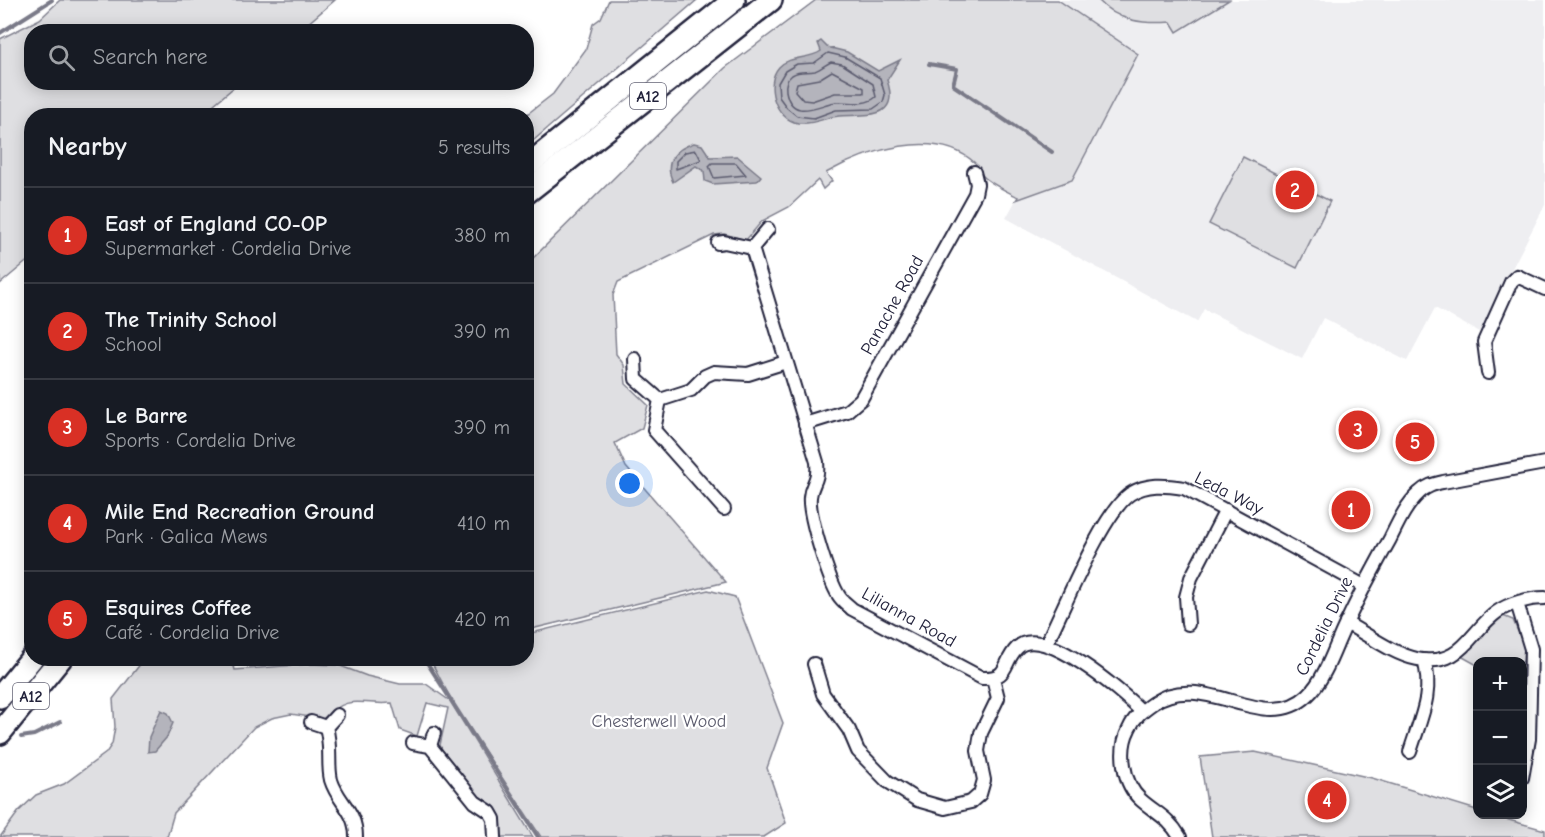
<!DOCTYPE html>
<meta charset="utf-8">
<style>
body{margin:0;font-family:"Comic Neue",sans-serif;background:#242831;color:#f1f3f6}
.controls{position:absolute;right:18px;bottom:18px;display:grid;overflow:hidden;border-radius:12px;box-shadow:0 3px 15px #0003}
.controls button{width:54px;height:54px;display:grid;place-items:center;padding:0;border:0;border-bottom:2px solid #363941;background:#171b24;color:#f1f3f6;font:30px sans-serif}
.you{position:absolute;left:630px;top:484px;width:21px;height:21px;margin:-15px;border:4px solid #fff;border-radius:50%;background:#1a73e8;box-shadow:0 0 0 9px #1a73e833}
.badge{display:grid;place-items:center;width:39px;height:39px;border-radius:50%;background:#d93025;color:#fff;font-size:20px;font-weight:700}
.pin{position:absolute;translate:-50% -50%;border:3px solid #fff;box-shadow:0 2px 6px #0006}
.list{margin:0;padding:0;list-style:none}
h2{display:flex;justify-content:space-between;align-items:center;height:78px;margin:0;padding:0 24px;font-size:26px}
h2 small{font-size:20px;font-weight:400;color:#9ea1a6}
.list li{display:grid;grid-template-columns:39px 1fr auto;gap:18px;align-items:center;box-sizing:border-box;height:96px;padding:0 24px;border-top:2px solid #363941}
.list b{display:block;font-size:22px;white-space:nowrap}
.list p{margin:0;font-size:20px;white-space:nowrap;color:#9ea1a6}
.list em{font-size:20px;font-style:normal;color:#9ea1a6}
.icon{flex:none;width:33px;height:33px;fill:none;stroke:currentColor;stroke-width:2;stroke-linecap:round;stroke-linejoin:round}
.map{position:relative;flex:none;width:1545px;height:837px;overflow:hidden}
.search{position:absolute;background:#171b24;box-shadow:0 3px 15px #0003;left:24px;top:24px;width:510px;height:66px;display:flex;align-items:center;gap:15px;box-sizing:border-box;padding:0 21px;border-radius:24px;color:#9ea1a6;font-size:22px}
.panel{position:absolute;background:#171b24;box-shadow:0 3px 15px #0003;left:24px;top:108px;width:510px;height:558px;border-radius:24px}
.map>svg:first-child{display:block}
.built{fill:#eeeef1}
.green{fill:#dfdfe2;stroke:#80808e;stroke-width:1.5}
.water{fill:#b4b4bc;stroke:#7a7a88;stroke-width:1.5}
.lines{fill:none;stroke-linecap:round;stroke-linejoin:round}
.shore{stroke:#5c5c6f;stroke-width:1.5}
.stream{stroke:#7a7a88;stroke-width:4}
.minor-casing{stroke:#22223b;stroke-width:16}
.trunk-casing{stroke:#22223b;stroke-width:26}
.minor{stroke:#fff;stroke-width:12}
.trunk{stroke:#fff;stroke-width:21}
.labels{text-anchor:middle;stroke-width:4.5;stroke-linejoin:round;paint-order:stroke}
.shield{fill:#fff;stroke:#646476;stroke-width:1.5}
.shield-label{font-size:16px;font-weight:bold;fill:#22223b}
.street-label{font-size:18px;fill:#22223b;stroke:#fff}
.park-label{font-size:18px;fill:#5b5b6d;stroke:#fff}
</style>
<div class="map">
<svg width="1545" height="837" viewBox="0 0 1545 837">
<rect width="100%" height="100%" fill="#fff"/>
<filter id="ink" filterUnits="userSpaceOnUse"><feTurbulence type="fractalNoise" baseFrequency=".0167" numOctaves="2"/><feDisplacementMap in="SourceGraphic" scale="12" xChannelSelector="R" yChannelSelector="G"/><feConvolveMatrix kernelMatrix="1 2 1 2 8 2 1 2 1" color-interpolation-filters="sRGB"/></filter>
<g filter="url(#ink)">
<path class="built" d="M1058,0h487v205l-66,127 -44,-24 -28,53 -84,-43 -21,41 -98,-50 -7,13 -191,-104 10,-18 56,-20 66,-126z"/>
<g class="green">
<path d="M60,0h275l-36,31 -267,1v50l207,1 -38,32 -169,1 -1,142 -31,26v-245l40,-20z"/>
<path d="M609,0h88l-170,146 -1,-31 27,-21 33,-45 7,-25 8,-6z"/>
<path d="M816,0h242l80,54 -66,126 -56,20 2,-3c-11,-6 -28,-13 -36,-22 -3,-4 -3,-9 -7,-12 -39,-36 -110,-12 -149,10l6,8 -9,8 -5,-9 -29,27 -27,14 -16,19 -22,-6 -10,1 -96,47 -5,13 3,59 8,11 2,19 22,21 -6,23 -27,15 11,24 100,115 -199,48v-366l198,-196z"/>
<path d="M1098,0h131l-52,32 -6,-10c-27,2 -53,0 -73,-22z"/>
<path d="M1243,157l87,44 -33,67 -88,-44z"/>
<path d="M708,590l27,7 48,126 -16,45 19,55 -22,14h-223l-88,-134 -23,-44 96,-1 1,-24z"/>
<path d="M1503,616l10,4 11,26 -1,18 -1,-2h-44l-1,3 -16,-9z"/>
<path d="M145,658l87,1 3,11 73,-6 30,1 29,11 33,8h26l24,17 83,136h-31l-1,-19 -5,-8 -18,-13 -36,-47 -2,-5 8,-37 -21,-5 -10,33 -17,-6 -8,-27c-35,3 -40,-11 -69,16l-32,-5 -19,4 -18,9 -80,86 -7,24h-167l19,-26 17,-16 28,-11 42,-31 6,-9 3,-17 -2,-28z"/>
<path d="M1255,752l117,26 105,32 1,4 13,1 54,15v7h-333l-12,-80z"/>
</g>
<g class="water">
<path d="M821,41l6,6 20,5 31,19 22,-11 -13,20c14,41 -22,34 -48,36 -15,1 -23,9 -41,7 -23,-4 -34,-39 -19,-56 11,-12 30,-7 42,-16l-3,-8z"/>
<path d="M694,143l8,2 8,12 27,-1 24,20 -4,5 -44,3 -8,-3 -1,-10 -8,-5 -23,16c-10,-20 2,-33 21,-39z"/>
<path d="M161,710l7,3 5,10 -6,14 -12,14 -7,1 1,-15z"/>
</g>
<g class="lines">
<g class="shore">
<path d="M828,53l17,4 35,21 5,17 -2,7 -10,7 -37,1 -22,8 -17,-2 -10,-8 -8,-11 -1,-14 7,-12 12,-7 17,-1z"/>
<path d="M831,62l11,2 31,20 3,13c-12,10 -26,4 -40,5 -17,2 -44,21 -50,-11 -1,-6 1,-12 6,-16 8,-5 15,-2 23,-4 6,-2 11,-7 16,-9z"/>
<path d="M832,71l32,17v5h-29l-23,8 -9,-1 -8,-9 2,-8 22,-4z"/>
<path d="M696,150l5,10 -25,9v-8l9,-9z"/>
<path d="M712,163h24l10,12 -32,3 -5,-12z"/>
</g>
<g class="stream">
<path d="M0,33l52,-33"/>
<path d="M929,64l28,5 -4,16 99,67"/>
<path d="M395,658l31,3 112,176"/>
<path d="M21,737l13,-2 26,-13"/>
</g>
<g class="minor-casing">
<g id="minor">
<path d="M718,243l6,-1 28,6"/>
<path d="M752,248l65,214c2,21 -6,21 -7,35 -2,17 19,84 29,99 3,5 9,9 13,13l130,69c28,1 20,-15 35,-30 25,-26 106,45 124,63"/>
<path d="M752,248l16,-19"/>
<path d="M635,359l1,20 24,21 -6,30 70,79"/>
<path d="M1488,373l-4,-31 27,-60 6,-6 28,13"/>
<path d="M660,400l31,-10 14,-14 9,-4 34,2 38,-12"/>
<path d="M805,424l42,-13 14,-12 114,-205 2,-10 -3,-12"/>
<path d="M1517,603l14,46 -2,90 -7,39"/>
<path d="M1346,623c22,12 47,31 71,36 45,9 53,-28 80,-47 13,-9 32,-14 48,-14"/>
<path d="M1188,624l-2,-27 5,-19 35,-68"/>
<path d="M1046,644c17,-33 56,-131 84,-150 17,-11 35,-9 54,-6l180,98"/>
<path d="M814,664l9,30 26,36 9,21 29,30 30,19 28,8 26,-6 9,-8 4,-14 -6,-29 3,-18 17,-35 -5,-20"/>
<path d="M337,715l-11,12c6,21 1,36 5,53 7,23 25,30 25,57"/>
<path d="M311,722l15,5"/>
<path d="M413,743l17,3 45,56 15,10 4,7 1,18"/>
<path d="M430,746l4,-13"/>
<path d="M1410,752c10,-33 24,-58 14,-92"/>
<path d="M1180,837c-12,-20 -23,-23 -39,-37 -18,-16 -23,-50 -12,-71 5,-12 14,-19 24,-26 52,-35 111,34 155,-8 13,-12 22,-34 29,-51 15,-36 34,-71 53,-105 8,-16 16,-34 29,-46 7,-7 15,-9 24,-11l102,-19"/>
</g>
</g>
<g class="trunk-casing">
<g id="trunk">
<path d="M526,167l208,-167"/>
<path d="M526,193l245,-193"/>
<path d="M0,697l32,-39"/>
<path d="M0,733l61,-75"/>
</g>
</g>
<use href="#minor" class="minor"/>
<use href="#trunk" class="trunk"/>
</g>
</g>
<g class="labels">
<g class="shield">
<rect x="630" y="83" width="36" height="26" rx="4.5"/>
<rect x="13" y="683" width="36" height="26" rx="4.5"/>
</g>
<g class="shield-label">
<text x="648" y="102">A12</text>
<text x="31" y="702">A12</text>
</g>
<g class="street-label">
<text transform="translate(892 305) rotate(-61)" y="6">Panache Road</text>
<text transform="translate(1229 493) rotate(27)" y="6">Leda Way</text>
<text transform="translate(909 617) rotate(29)" y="6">Lilianna Road</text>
<text transform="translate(1324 626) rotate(-64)" y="6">Cordelia Drive</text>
</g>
<g class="park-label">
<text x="659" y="727">Chesterwell Wood</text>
</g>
</g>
</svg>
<div class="controls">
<button>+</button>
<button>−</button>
<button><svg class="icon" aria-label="layers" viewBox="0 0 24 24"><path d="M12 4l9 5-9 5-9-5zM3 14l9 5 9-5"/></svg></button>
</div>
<div class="you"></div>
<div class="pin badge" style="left:1351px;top:510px">1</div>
<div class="pin badge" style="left:1295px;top:190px">2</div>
<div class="pin badge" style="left:1358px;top:430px">3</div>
<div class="pin badge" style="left:1327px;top:800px">4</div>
<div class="pin badge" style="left:1415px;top:442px">5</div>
<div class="search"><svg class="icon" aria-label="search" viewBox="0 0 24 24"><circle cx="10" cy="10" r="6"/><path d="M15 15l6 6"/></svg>Search here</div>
<section class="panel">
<h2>Nearby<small>5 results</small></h2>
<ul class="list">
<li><span class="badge">1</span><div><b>East of England CO-OP</b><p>Supermarket · Cordelia Drive</p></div><em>380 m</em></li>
<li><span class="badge">2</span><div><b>The Trinity School</b><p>School</p></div><em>390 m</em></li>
<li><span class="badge">3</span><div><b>Le Barre</b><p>Sports · Cordelia Drive</p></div><em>390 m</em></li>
<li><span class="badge">4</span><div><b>Mile End Recreation Ground</b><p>Park · Galica Mews</p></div><em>410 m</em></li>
<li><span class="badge">5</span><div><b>Esquires Coffee</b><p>Café · Cordelia Drive</p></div><em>420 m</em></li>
</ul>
</section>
</div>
